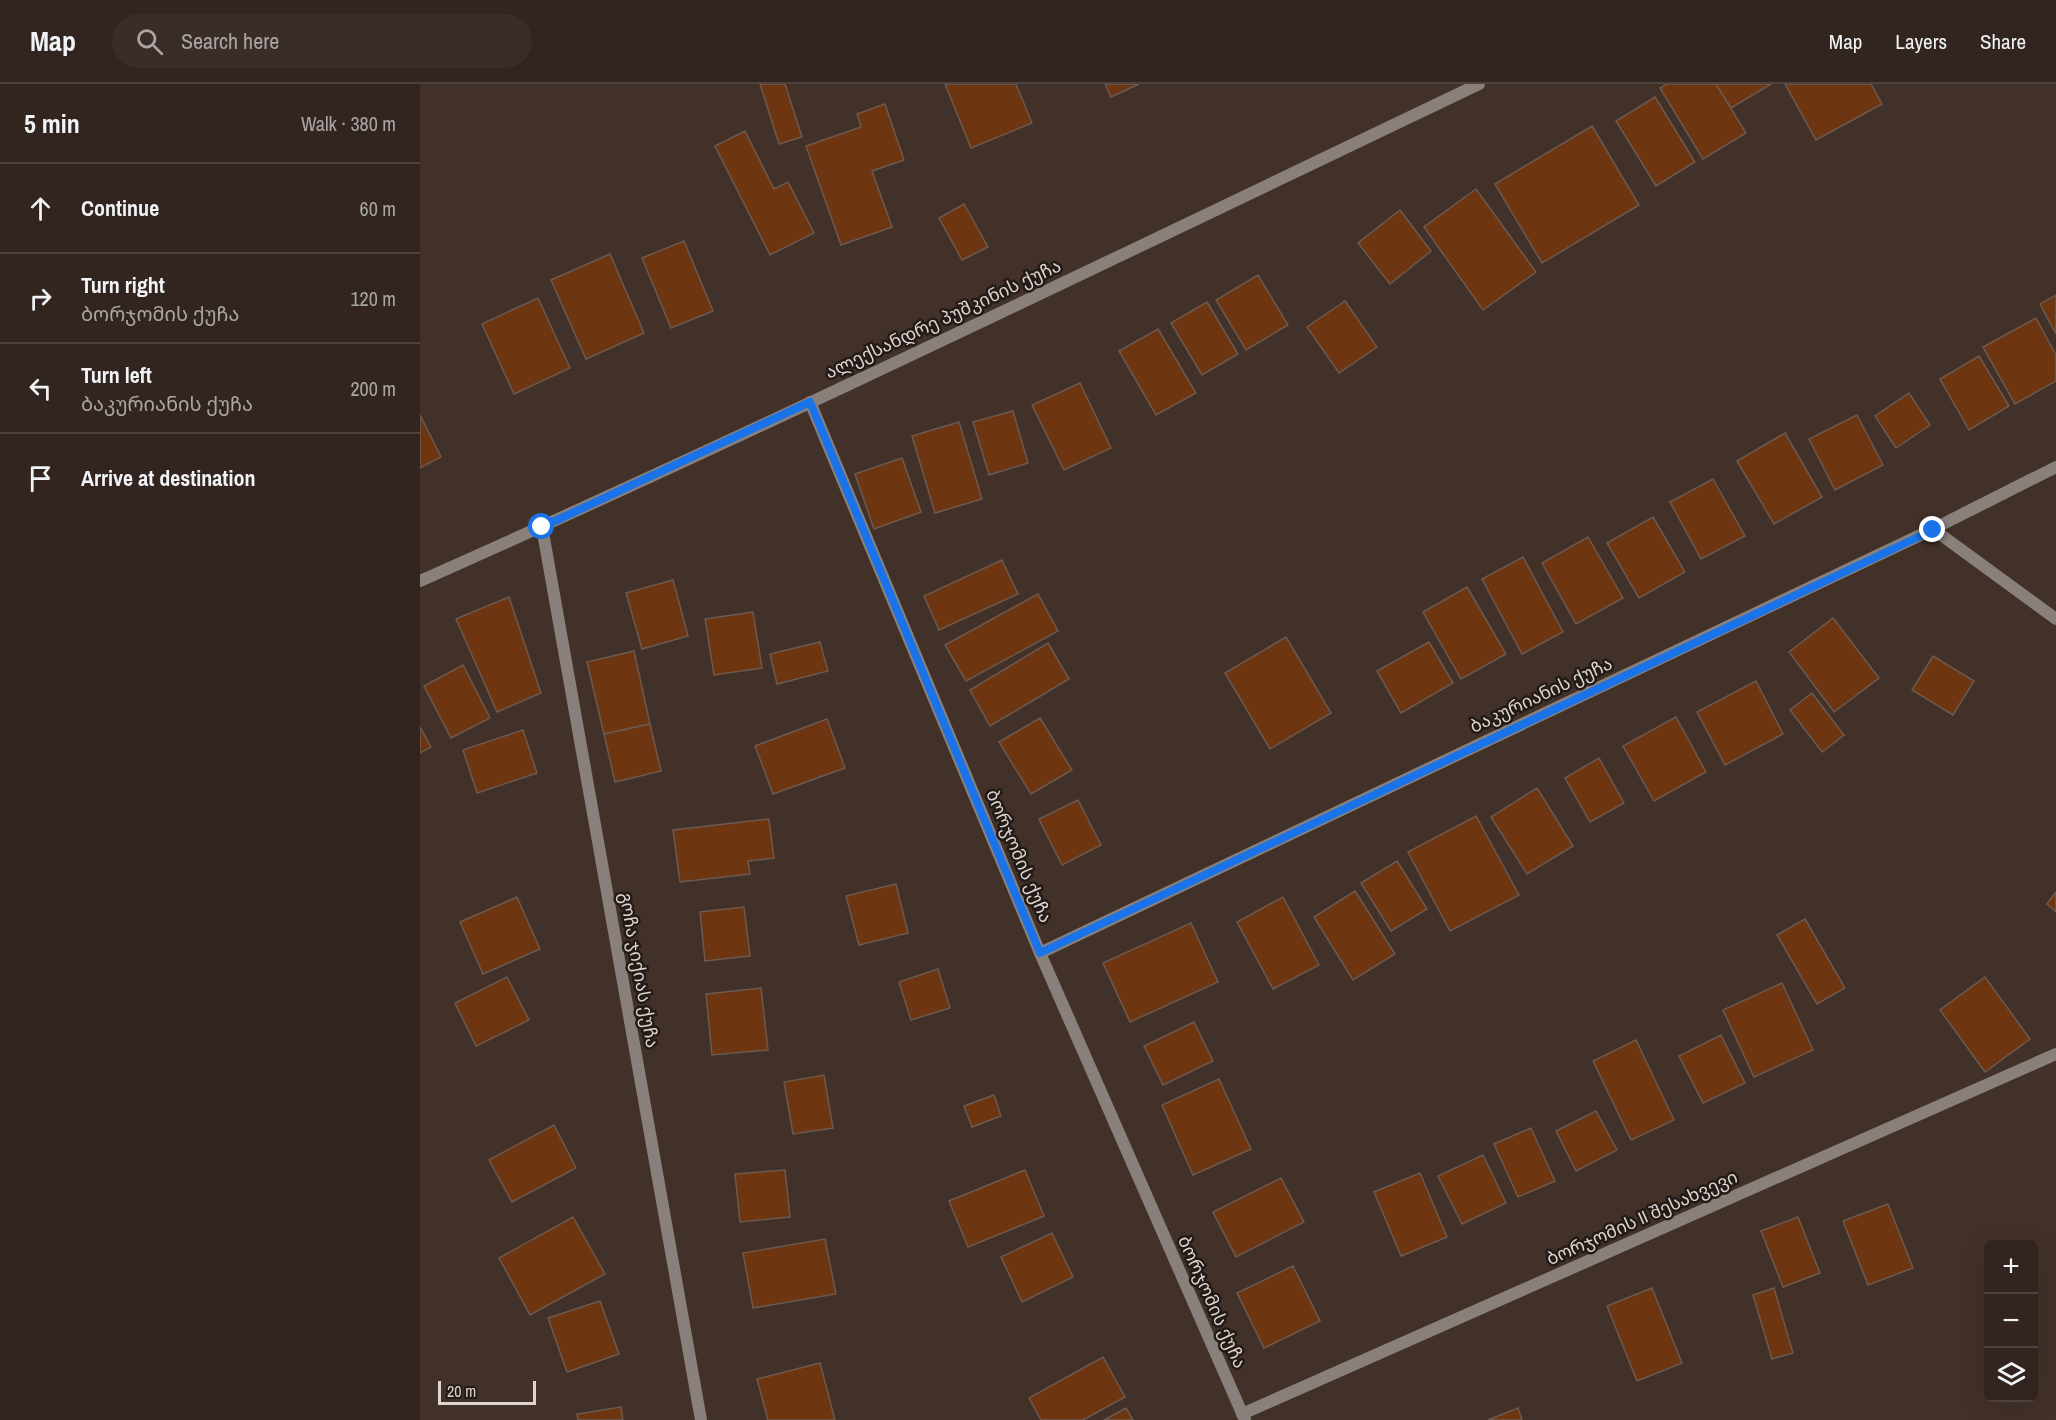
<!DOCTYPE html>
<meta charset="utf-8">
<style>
body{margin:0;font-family:"Archivo Narrow","Noto Sans Georgian",sans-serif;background:#3a2d28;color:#f1f3f6}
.controls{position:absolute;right:18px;bottom:18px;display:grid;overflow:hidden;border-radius:9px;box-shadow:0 6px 24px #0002}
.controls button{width:54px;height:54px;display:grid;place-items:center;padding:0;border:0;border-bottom:2px solid #4d423d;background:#32251f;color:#f1f3f6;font:30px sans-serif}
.scale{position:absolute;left:18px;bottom:15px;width:98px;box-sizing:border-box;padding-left:6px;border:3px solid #dfd4cf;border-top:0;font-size:16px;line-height:21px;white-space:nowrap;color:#dfd4cf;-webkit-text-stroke:4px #231b17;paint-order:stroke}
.stop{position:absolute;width:18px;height:18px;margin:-14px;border:4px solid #1a73e8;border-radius:50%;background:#fff}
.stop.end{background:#1a73e8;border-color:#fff;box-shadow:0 2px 6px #0008}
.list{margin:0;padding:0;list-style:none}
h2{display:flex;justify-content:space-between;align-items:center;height:78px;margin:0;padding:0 24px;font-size:26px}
h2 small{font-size:20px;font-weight:400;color:#a8a5a4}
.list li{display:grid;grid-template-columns:39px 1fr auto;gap:18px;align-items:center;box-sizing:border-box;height:90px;padding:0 24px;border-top:2px solid #4d423d}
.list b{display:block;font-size:22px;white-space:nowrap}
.list p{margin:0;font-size:20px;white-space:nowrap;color:#a8a5a4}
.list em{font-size:20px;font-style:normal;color:#a8a5a4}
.icon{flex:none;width:33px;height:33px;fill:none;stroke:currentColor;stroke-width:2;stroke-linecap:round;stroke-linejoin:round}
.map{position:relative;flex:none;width:1636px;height:1336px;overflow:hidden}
header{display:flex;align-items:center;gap:36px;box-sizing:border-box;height:84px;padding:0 30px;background:#32251f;border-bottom:2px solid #4d423d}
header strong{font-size:28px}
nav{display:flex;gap:33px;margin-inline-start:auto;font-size:21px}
.search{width:420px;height:54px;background:#3a2d28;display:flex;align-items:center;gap:15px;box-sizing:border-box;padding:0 21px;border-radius:33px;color:#a8a5a4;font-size:22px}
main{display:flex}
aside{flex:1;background:#32251f}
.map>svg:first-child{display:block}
.building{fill:#6e3511;stroke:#6c5a50;stroke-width:1.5}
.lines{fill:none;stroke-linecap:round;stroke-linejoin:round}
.minor{stroke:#89807c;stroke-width:12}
.tertiary{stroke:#89807c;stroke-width:12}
.route{stroke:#1a73e8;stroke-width:8}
.labels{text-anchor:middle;stroke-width:5;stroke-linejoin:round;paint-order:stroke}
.street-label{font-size:18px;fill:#dfd4cf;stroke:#231b17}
</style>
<header>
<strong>Map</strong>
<div class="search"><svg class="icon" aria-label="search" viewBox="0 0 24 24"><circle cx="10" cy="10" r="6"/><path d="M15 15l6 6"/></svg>Search here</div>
<nav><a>Map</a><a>Layers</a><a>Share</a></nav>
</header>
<main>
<aside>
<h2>5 min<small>Walk · 380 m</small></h2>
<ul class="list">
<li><svg class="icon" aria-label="ahead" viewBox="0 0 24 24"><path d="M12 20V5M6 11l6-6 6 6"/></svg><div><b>Continue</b></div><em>60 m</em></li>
<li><svg class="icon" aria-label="right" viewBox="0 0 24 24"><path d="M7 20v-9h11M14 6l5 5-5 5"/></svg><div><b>Turn right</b><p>ბორჯომის ქუჩა</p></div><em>120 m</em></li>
<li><svg class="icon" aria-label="left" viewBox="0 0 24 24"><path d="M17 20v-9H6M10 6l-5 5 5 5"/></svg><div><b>Turn left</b><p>ბაკურიანის ქუჩა</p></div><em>200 m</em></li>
<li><svg class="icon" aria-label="arrive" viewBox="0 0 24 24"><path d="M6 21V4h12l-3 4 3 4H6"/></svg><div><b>Arrive at destination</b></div></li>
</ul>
</aside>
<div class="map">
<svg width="1636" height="1336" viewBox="0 0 1636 1336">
<rect width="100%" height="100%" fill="#423129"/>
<g class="building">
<path d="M340,0h25l17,53 -23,7z"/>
<path d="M525,0h71l16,39 -61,25z"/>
<path d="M685,0h34l-28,13z"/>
<path d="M1247,0h49l30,49 -43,26 -43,-71z"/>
<path d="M1296,0h55l-40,24z"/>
<path d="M1365,0h86l11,20 -66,36z"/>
<path d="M1235,13l40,65 -39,24 -40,-65z"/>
<path d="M465,20l19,56 -32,11 20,56 -51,18 -35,-99 55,-19 -4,-13z"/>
<path d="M1172,42l47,79 -97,58 -47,-79z"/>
<path d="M325,47l29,58 14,-7 26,51 -44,22 -55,-109z"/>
<path d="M1056,105l60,83 -53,38 -59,-83z"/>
<path d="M544,120l24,43 -26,13 -23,-42z"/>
<path d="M980,126l31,41 -41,33 -32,-41z"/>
<path d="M264,157l29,70 -42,17 -29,-70z"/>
<path d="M190,170l34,79 -58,26 -35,-79z"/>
<path d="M838,191l30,50 -42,25 -30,-50z"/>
<path d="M1636,211v39l-16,-30z"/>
<path d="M118,214l32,70 -56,26 -32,-70z"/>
<path d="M925,217l32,46 -38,26 -32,-46z"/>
<path d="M787,218l31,52 -36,21 -31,-52z"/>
<path d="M1616,234l20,37v26l-41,23 -32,-57z"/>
<path d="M738,245l38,64 -40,22 -37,-64z"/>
<path d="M1559,272l30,50 -40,24 -29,-51z"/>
<path d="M660,299l31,65 -47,22 -32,-65z"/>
<path d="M1489,309l21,32 -34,23 -21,-32z"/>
<path d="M593,327l15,52 -39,12 -16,-53z"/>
<path d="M0,331l21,42 -21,11z"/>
<path d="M1437,331l26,50 -48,25 -26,-51z"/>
<path d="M539,338l23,77 -47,14 -23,-77z"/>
<path d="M1365,349l37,64 -48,27 -37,-63z"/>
<path d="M482,374l19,54 -47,17 -19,-55z"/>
<path d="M1293,395l32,57 -44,23 -31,-57z"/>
<path d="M1233,433l32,55 -46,26 -32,-55z"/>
<path d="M1168,453l35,61 -47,26 -34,-61z"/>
<path d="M1103,473l40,75 -41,22 -40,-75z"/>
<path d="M582,476l16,34 -79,36 -15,-34z"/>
<path d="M253,496l15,56 -46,13 -16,-56z"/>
<path d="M1047,503l39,67 -45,25 -38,-67z"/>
<path d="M618,510l20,37 -92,50 -21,-36z"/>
<path d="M89,513l32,96 -44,19 -41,-93z"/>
<path d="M333,528l9,56 -48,7 -9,-56z"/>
<path d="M1413,534l46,60 -45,34 -45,-60z"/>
<path d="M866,553l45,76 -61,36 -45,-76z"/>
<path d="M400,558l8,29 -51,13 -7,-30z"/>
<path d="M1009,558l24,41 -52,30 -24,-42z"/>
<path d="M628,559l21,36 -79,47 -20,-36z"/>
<path d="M214,567l16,73 -46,10 -17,-72z"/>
<path d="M1513,572l41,25 -21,34 -41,-25z"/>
<path d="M43,581l27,53 -39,20 -27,-52z"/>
<path d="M1336,597l27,53 -58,31 -28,-53z"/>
<path d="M1392,609l32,42 -22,17 -32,-42z"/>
<path d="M1256,633l30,55 -52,29 -31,-55z"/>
<path d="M620,634l32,52 -41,24 -32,-52z"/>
<path d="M407,635l18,49 -72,26 -18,-48z"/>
<path d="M230,640l11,47 -46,11 -11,-48z"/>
<path d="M0,643l11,20 -11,6z"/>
<path d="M103,646l14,43 -60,20 -14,-43z"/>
<path d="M1179,674l25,45 -34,19 -25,-44z"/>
<path d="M1117,704l36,58 -46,28 -36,-57z"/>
<path d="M658,716l23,45 -39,20 -23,-46z"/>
<path d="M1056,732l43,79 -69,36 -42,-79z"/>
<path d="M349,735l5,39 -26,3 2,13 -70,8 -7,-52z"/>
<path d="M977,777l30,48 -36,22 -30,-48z"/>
<path d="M476,800l12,49 -49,12 -13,-49z"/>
<path d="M935,807l40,63 -42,26 -39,-63z"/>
<path d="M1636,808v20l-9,-8z"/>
<path d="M97,813l23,52 -57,25 -23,-52z"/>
<path d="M863,813l36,68 -46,24 -36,-67z"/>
<path d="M324,823l6,49 -45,5 -5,-49z"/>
<path d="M1385,835l40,69 -28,16 -40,-69z"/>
<path d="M771,839l27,59 -88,40 -27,-59z"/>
<path d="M518,885l12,39 -39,12 -12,-38z"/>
<path d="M87,893l22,43 -53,26 -21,-43z"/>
<path d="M1565,893l45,62 -45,33 -45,-62z"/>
<path d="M1362,899l31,67 -59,27 -31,-67z"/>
<path d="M341,904l7,62 -56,5 -6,-61z"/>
<path d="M774,938l19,39 -50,24 -19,-39z"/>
<path d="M1301,951l24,48 -42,20 -24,-47z"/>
<path d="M1216,956l38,80 -43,20 -38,-79z"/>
<path d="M404,991l9,53 -40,6 -9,-52z"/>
<path d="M799,995l32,70 -58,26 -31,-70z"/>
<path d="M574,1011l7,21 -29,11 -8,-21z"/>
<path d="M1176,1027l21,39 -41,21 -20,-40z"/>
<path d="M134,1041l22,43 -64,34 -23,-42z"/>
<path d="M1111,1044l24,53 -37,16 -24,-53z"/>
<path d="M1063,1071l23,48 -44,21 -24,-48z"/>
<path d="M365,1086l5,47 -50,5 -5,-48z"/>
<path d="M605,1086l19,46 -76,31 -19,-46z"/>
<path d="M1000,1089l27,64 -46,19 -27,-64z"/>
<path d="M861,1094l23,44 -68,35 -23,-45z"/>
<path d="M1468,1120l25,64 -45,17 -25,-64z"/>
<path d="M153,1133l32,57 -75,41 -31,-57z"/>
<path d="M1378,1133l22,56 -37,14 -22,-56z"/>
<path d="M632,1149l21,44 -51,25 -21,-45z"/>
<path d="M405,1155l11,55 -83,14 -10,-55z"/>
<path d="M873,1182l27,55 -56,27 -27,-55z"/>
<path d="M1232,1204l30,75 -45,18 -30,-75z"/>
<path d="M1354,1204l19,65 -21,6 -19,-64z"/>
<path d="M180,1217l19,53 -52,18 -19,-54z"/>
<path d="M683,1273l22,40 -42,23h-42l-12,-22z"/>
<path d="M400,1279l15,57h-67l-11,-41z"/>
<path d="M201,1323l2,13h-45l-1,-6z"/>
<path d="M706,1324l7,12h-29z"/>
<path d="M1098,1324l4,12h-34z"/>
</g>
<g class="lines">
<g class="minor">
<path d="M390,318l230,551 205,467"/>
<path d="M122,443l159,893"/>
<path d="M1513,445l123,90"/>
<path d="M620,869l893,-424 123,-62"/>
<path d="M822,1330l814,-360"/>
</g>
<path class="tertiary" d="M0,497c356,-158 707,-329 1059,-497"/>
</g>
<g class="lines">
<path class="route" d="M122,443l268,-125 230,551 893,-423"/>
</g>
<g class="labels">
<g class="street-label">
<text transform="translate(523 235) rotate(-25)" y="6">ალექსანდრე პუშკინის ქუჩა</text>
<text transform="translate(1121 611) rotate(-25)" y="6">ბაკურიანის ქუჩა</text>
<text transform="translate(599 772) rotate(67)" y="6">ბორჯომის ქუჩა</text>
<text transform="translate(219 886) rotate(80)" y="6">გოჩა ჯიქიას ქუჩა</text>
<text transform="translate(1222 1134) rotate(-24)" y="6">ბორჯომის II შესახვევი</text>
<text transform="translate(792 1218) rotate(66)" y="6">ბორჯომის ქუჩა</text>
</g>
</g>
</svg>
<div class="controls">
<button>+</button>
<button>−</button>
<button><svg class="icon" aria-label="layers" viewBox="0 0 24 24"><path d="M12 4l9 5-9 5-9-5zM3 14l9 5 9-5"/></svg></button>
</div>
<div class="scale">20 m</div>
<div class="stop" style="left:122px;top:443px"></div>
<div class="stop end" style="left:1513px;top:446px"></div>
</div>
</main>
